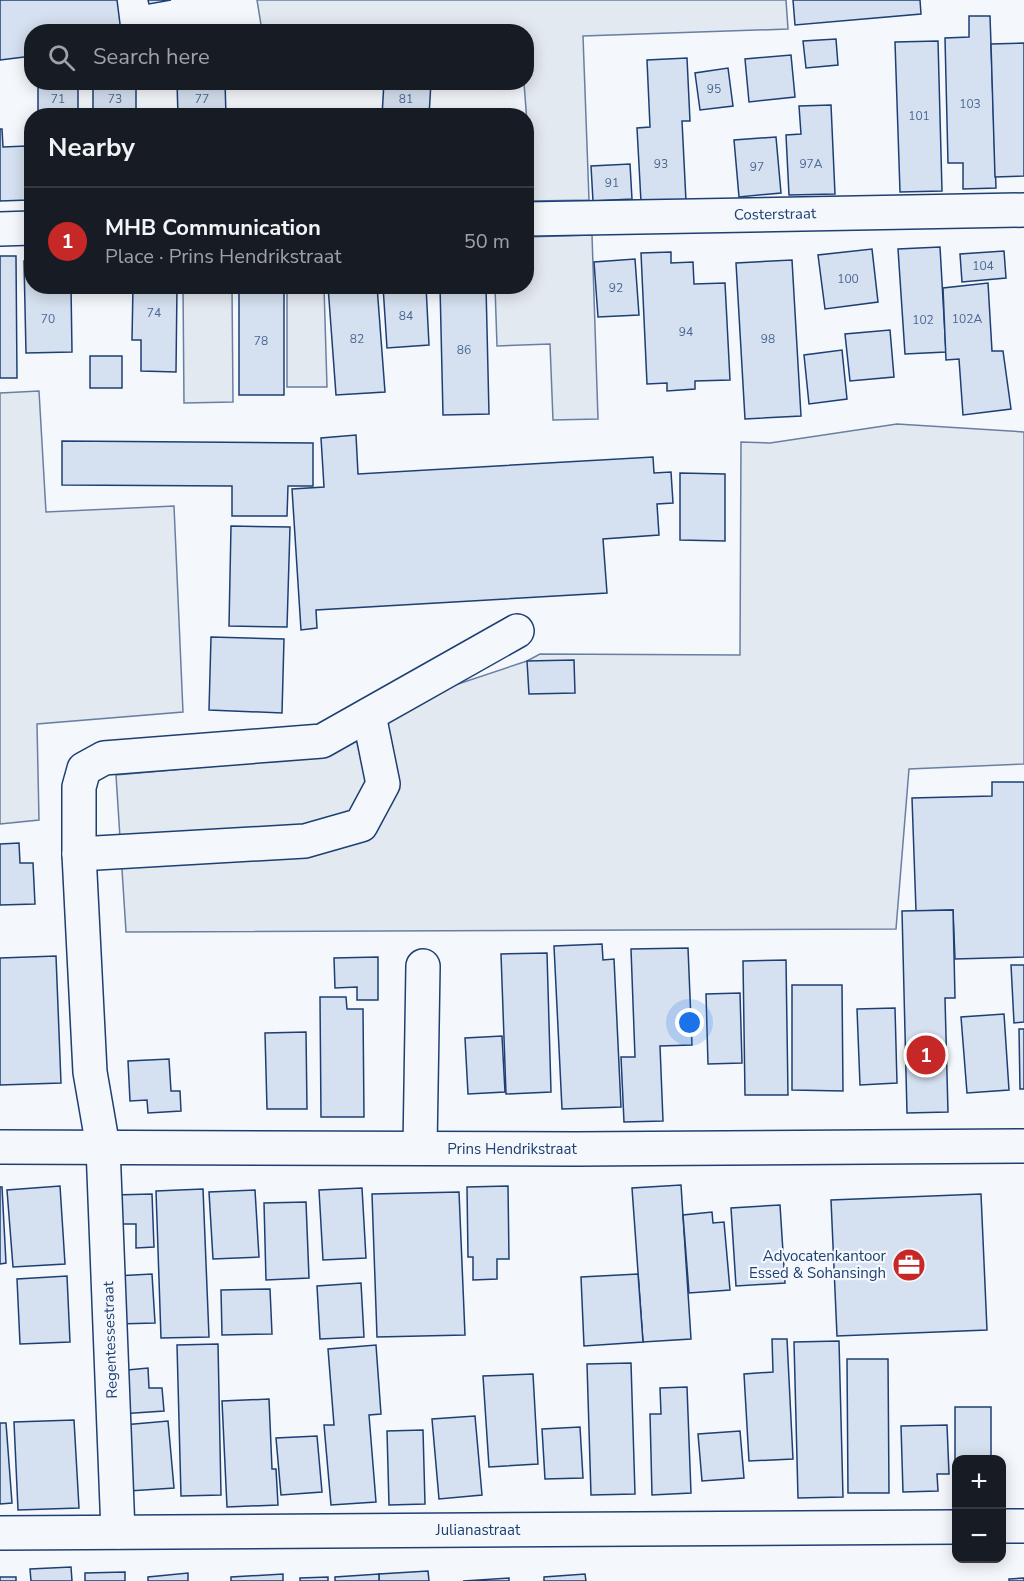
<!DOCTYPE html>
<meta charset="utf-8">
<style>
body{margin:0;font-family:"Nunito Sans",sans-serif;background:#20242c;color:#f1f3f6}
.controls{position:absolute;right:18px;bottom:18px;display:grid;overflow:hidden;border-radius:12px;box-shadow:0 3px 15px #0003}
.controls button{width:54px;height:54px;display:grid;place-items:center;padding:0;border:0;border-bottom:2px solid #363941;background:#171b24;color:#f1f3f6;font:30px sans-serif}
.you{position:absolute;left:690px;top:1023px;width:21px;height:21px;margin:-15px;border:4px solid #fff;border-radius:50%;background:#1a73e8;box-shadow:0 0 0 9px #1a73e833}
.badge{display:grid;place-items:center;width:39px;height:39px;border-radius:50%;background:#c62828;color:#fff;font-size:20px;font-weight:700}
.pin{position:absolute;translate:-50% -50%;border:3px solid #fff;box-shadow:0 2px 6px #0006}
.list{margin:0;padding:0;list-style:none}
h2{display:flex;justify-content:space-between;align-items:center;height:78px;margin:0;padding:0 24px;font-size:26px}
h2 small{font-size:20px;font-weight:400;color:#9ea1a6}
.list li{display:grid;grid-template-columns:39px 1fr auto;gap:18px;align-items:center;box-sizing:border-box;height:108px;padding:0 24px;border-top:2px solid #363941}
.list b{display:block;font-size:22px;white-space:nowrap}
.list p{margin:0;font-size:20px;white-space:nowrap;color:#9ea1a6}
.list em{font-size:20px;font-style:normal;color:#9ea1a6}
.icon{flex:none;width:33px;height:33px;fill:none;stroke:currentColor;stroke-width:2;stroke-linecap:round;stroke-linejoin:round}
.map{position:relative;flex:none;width:1024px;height:1581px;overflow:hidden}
.search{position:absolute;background:#171b24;box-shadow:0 3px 15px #0003;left:24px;top:24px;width:510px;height:66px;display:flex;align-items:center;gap:15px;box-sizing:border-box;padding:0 21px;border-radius:24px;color:#9ea1a6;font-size:22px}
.panel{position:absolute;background:#171b24;box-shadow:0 3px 15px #0003;left:24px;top:108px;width:510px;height:186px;border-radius:24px}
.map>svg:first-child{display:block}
.green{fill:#e3e9f0;stroke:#687fa3;stroke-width:1.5}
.building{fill:#d5e0f0;stroke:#1d3f73;stroke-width:1.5}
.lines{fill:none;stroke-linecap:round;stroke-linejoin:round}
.minor-casing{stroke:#1d3f73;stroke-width:36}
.minor{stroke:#f4f7fb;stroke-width:33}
.labels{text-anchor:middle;stroke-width:4.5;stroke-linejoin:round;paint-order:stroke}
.number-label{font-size:12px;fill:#4b6792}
.street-label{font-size:15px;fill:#1d3f73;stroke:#f4f7fb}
.poi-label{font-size:15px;fill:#1d3f73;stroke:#f4f7fb;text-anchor:end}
</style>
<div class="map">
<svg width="1024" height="1581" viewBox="0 0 1024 1581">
<rect width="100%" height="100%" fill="#f4f7fb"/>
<g class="green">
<path d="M257,0h529l2,29 -205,7 6,164 -56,1 -9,-118 2,-1v-50l-264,-1z"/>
<path d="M592,235l6,184 -45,1 -3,-76 -53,2 -2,-59 31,-1 1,-49z"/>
<path d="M183,287h49l1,115 -49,1z"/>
<path d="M287,287h37l3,100h-40z"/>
<path d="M39,391l7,121 128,-6 9,206 -146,12 2,96 -39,4v-431z"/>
<path d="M897,424l127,8v332l-115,5 -13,160 -770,3 -10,-157 212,-19 94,-60 105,-35 13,-7 200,1 1,-213 29,1z"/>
</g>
<g class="building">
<path d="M0,0h117l4,32h-89v24l-32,4z"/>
<path d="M148,0h23l-22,4z"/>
<path d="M793,0h127l1,14 -126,11z"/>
<path d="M969,16h21l6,172 -33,1v-26h-15l-3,-125 24,-1z"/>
<path d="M836,39l2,26 -32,3 -3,-27z"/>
<path d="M938,41l4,150 -42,1 -5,-150z"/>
<path d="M1024,43v133l-29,1 -4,-133z"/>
<path d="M791,55l4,42 -46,5 -4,-43z"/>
<path d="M687,58l3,63h-8l4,80 -45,1 -4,-74 13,-1 -3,-67z"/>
<path d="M728,68l5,38 -33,4 -5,-37z"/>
<rect x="38" y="82" width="40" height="34"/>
<rect x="93" y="82" width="43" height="34"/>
<path d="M177,82h48l1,34h-48z"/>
<path d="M384,82h47l-2,34h-47z"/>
<path d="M831,105l4,89 -46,1 -3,-60 15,-1 -2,-28z"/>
<path d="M0,129h2l1,18 23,-1 2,54 -28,1z"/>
<path d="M776,137l5,56 -42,4 -5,-57z"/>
<path d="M630,164l2,35 -39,2 -2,-35z"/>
<path d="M940,247l6,105 -41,2 -7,-105z"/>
<path d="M872,249l6,53 -53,7 -7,-54z"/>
<path d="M1004,251l2,27 -44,4 -2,-28z"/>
<path d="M671,252v11l22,-1 1,22 31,-1 5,97 -35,1v8l-28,2v-8l-20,1 -6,-131z"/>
<path d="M0,256h16l1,122h-17z"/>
<path d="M635,259l4,56 -41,2 -4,-55z"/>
<path d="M792,260l9,156 -56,3 -9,-156z"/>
<path d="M24,261h8v25h39l1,66 -46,1z"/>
<path d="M988,283l4,68h11l8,58 -48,6 -4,-56 -13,1 -3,-72z"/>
<path d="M133,286h44l-1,86 -35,-1v-31h-9z"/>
<rect x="239" y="286" width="45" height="109"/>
<path d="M328,286h49l8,106 -49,3z"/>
<path d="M383,286h43l3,59 -42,3z"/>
<path d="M440,286h46l3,128 -46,1z"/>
<path d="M890,330l4,47 -44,4 -5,-47z"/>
<path d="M842,350l5,49 -38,5 -5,-49z"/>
<rect x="90" y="356" width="32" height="32"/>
<path d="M356,435l2,39 295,-17 1,16 17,-1 2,31 -16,1 2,31 -56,4 4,54 -291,17 1,18 -16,2 -9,-141 32,-2 -3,-49z"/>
<path d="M62,441l251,2v43h-25l-1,30h-55v-30l-170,-1z"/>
<path d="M680,473l45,1v67l-45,-1z"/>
<path d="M231,526l59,1 -3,100 -58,-1z"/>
<path d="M211,637l73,2 -2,74 -73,-3z"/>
<path d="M574,660l1,33 -46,1 -2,-33z"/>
<path d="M992,782h32v175l-69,2 -2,-49 -37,1 -4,-113 80,-2z"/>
<path d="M19,843l1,20h13l2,41 -35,1v-61z"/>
<path d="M953,910l2,88h-10l3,114 -41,1 -5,-202z"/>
<path d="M602,944l1,16 11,-1 7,148 -59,2 -8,-163z"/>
<path d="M688,948l4,97 -32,1 3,75 -39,1 -3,-65h14l-4,-108z"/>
<path d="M547,953l4,139 -45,2 -5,-140z"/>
<path d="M56,956l5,127 -61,2v-127z"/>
<path d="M378,957v43h-21v-13l-22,1 -1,-30z"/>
<path d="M786,960l2,135h-43l-2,-134z"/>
<path d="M1011,965h13v57l-10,1z"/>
<path d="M792,985h50l1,106 -51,-1z"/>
<path d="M740,993l2,70 -34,1 -2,-70z"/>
<path d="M320,997h26l1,12h16l1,108h-43z"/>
<path d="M895,1008l2,75 -37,2 -3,-76z"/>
<path d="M1004,1014l5,76 -42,3 -6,-76z"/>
<path d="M1019,1029h5v60h-4z"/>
<path d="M306,1032l1,77h-40l-2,-76z"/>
<path d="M502,1036l3,56 -37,2 -3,-56z"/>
<path d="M169,1059l2,32h9l1,20 -33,2 -1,-13 -17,1 -2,-40z"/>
<path d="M681,1185l10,154 -48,3 -11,-154z"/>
<path d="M60,1186l5,78 -52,3 -6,-77z"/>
<path d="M508,1186l1,73h-12v20l-24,1v-23h-5l-1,-70z"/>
<path d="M0,1187h2l4,76 -6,1z"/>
<path d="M362,1188l4,70 -43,2 -4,-70z"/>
<path d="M203,1189l6,148 -48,1 -5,-147z"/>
<path d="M255,1190l4,67 -46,2 -4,-67z"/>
<path d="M459,1192l6,143 -88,2 -5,-143z"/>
<path d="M152,1194l2,53 -18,1v-24h-22l-1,-29z"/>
<path d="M981,1194l6,136 -150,6 -6,-136z"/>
<path d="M306,1202l3,76 -43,2 -2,-77z"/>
<path d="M780,1205l5,78 -49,3 -5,-78z"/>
<path d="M712,1212l1,11 11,-1 6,68 -41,3 -6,-78z"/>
<path d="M152,1274l3,49 -38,1 -2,-48z"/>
<path d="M638,1274l5,68 -59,4 -3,-69z"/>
<path d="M67,1276l3,66 -50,2 -3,-65z"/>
<path d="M361,1283l3,54 -44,2 -3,-53z"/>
<path d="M270,1289l2,45 -50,1 -1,-45z"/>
<path d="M772,1339h15l6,120 -44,2 -5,-87 29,-2z"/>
<path d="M839,1341l4,156 -45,1 -4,-156z"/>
<path d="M218,1344l3,151 -40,1 -4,-151z"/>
<path d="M376,1345l5,69 -12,1 7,87 -45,3 -7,-80h10l-6,-76z"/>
<path d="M847,1359h41l1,134h-41z"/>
<path d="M631,1363l4,131 -44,1 -4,-131z"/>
<path d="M148,1368l1,20h13l2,23 -44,3 -3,-43z"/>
<path d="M533,1374l5,90 -49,3 -6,-91z"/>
<path d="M687,1387l4,106 -39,2 -2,-81h11l-1,-26z"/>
<path d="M269,1399l3,70h4l2,36 -51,2 -5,-106z"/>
<path d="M955,1407h36v53h-35v41h-1z"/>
<path d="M475,1416l7,79 -43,4 -7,-80z"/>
<path d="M74,1420l5,88 -61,2 -4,-88z"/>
<path d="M168,1421l6,67 -45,3 -6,-66z"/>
<path d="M0,1423h6l6,80 -12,1z"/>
<path d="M947,1425l2,49h-12l1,17 -35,1 -2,-66z"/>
<path d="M580,1427l3,51 -38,1 -3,-50z"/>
<path d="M423,1430l2,74 -36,1 -2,-74z"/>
<path d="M740,1431l4,47 -42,3 -4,-47z"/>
<path d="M317,1436l5,56 -41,3 -5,-57z"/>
<path d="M71,1567l1,14h-41l-1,-12z"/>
<path d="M428,1571l1,10h-50v-7z"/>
<path d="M125,1572v9h-40v-8z"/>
<path d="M188,1573v8h-40v-4z"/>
<path d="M283,1574v7h-52v-4z"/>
<path d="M379,1574v7h-44v-4z"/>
<path d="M585,1574l1,7h-42v-4z"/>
<rect x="0" y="1577" width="16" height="4"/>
<path d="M328,1577v4h-28v-3z"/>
<path d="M509,1578v3h-46z"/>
<path d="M1024,1578v3h-15v-2z"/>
</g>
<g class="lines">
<g class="minor-casing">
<g id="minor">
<path d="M526,219l498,-9"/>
<path d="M0,229l32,-1"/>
<path d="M79,854l226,-13 56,-16 22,-41 -14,-69"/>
<path d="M0,1147l576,2 448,-3"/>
<path d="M420,1148l3,-182"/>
<path d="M1002,1526h22"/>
<path d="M118,1532l-15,-385 -13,-75 -11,-218v-67l5,-18 20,-11 218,-17 195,-110"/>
<path d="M0,1533l956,-6"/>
</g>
</g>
<use href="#minor" class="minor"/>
</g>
<defs>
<g id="office-disc" transform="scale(1.725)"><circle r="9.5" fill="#c62828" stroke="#f4f7fb"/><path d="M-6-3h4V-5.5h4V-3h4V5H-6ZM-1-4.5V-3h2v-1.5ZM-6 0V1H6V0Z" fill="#fff"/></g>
</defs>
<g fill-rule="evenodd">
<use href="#office-disc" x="909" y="1265"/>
</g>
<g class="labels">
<g class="number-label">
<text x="714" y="93">95</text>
<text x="58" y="103">71</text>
<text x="115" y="103">73</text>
<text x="202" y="103">77</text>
<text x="406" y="103">81</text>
<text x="970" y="108">103</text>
<text x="919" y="120">101</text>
<text x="661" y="168">93</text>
<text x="811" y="168">97A</text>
<text x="757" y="171">97</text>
<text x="612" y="187">91</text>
<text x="983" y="270">104</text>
<text x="848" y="283">100</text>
<text x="616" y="292">92</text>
<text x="154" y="317">74</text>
<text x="406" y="320">84</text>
<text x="48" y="323">70</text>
<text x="967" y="323">102A</text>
<text x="923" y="324">102</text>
<text x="686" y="336">94</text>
<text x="357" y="343">82</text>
<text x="768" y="343">98</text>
<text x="261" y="345">78</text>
<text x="464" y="354">86</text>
</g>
<g class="street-label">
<text transform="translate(775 214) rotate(-1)" y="5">Costerstraat</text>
<text x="512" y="1154">Prins Hendrikstraat</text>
<text transform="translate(110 1340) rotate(-92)" y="5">Regentessestraat</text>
<text x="478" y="1535">Julianastraat</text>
</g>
<g class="poi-label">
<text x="886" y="1261">Advocatenkantoor<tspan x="886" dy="17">Essed &amp; Sohansingh</tspan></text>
</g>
</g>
</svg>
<div class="controls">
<button>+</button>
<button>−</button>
</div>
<div class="you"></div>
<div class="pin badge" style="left:926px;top:1055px">1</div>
<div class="search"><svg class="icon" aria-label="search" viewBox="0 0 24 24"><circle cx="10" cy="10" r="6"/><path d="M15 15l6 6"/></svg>Search here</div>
<section class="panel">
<h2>Nearby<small></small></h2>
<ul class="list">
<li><span class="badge">1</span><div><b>MHB Communication</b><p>Place · Prins Hendrikstraat</p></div><em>50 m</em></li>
</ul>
</section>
</div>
